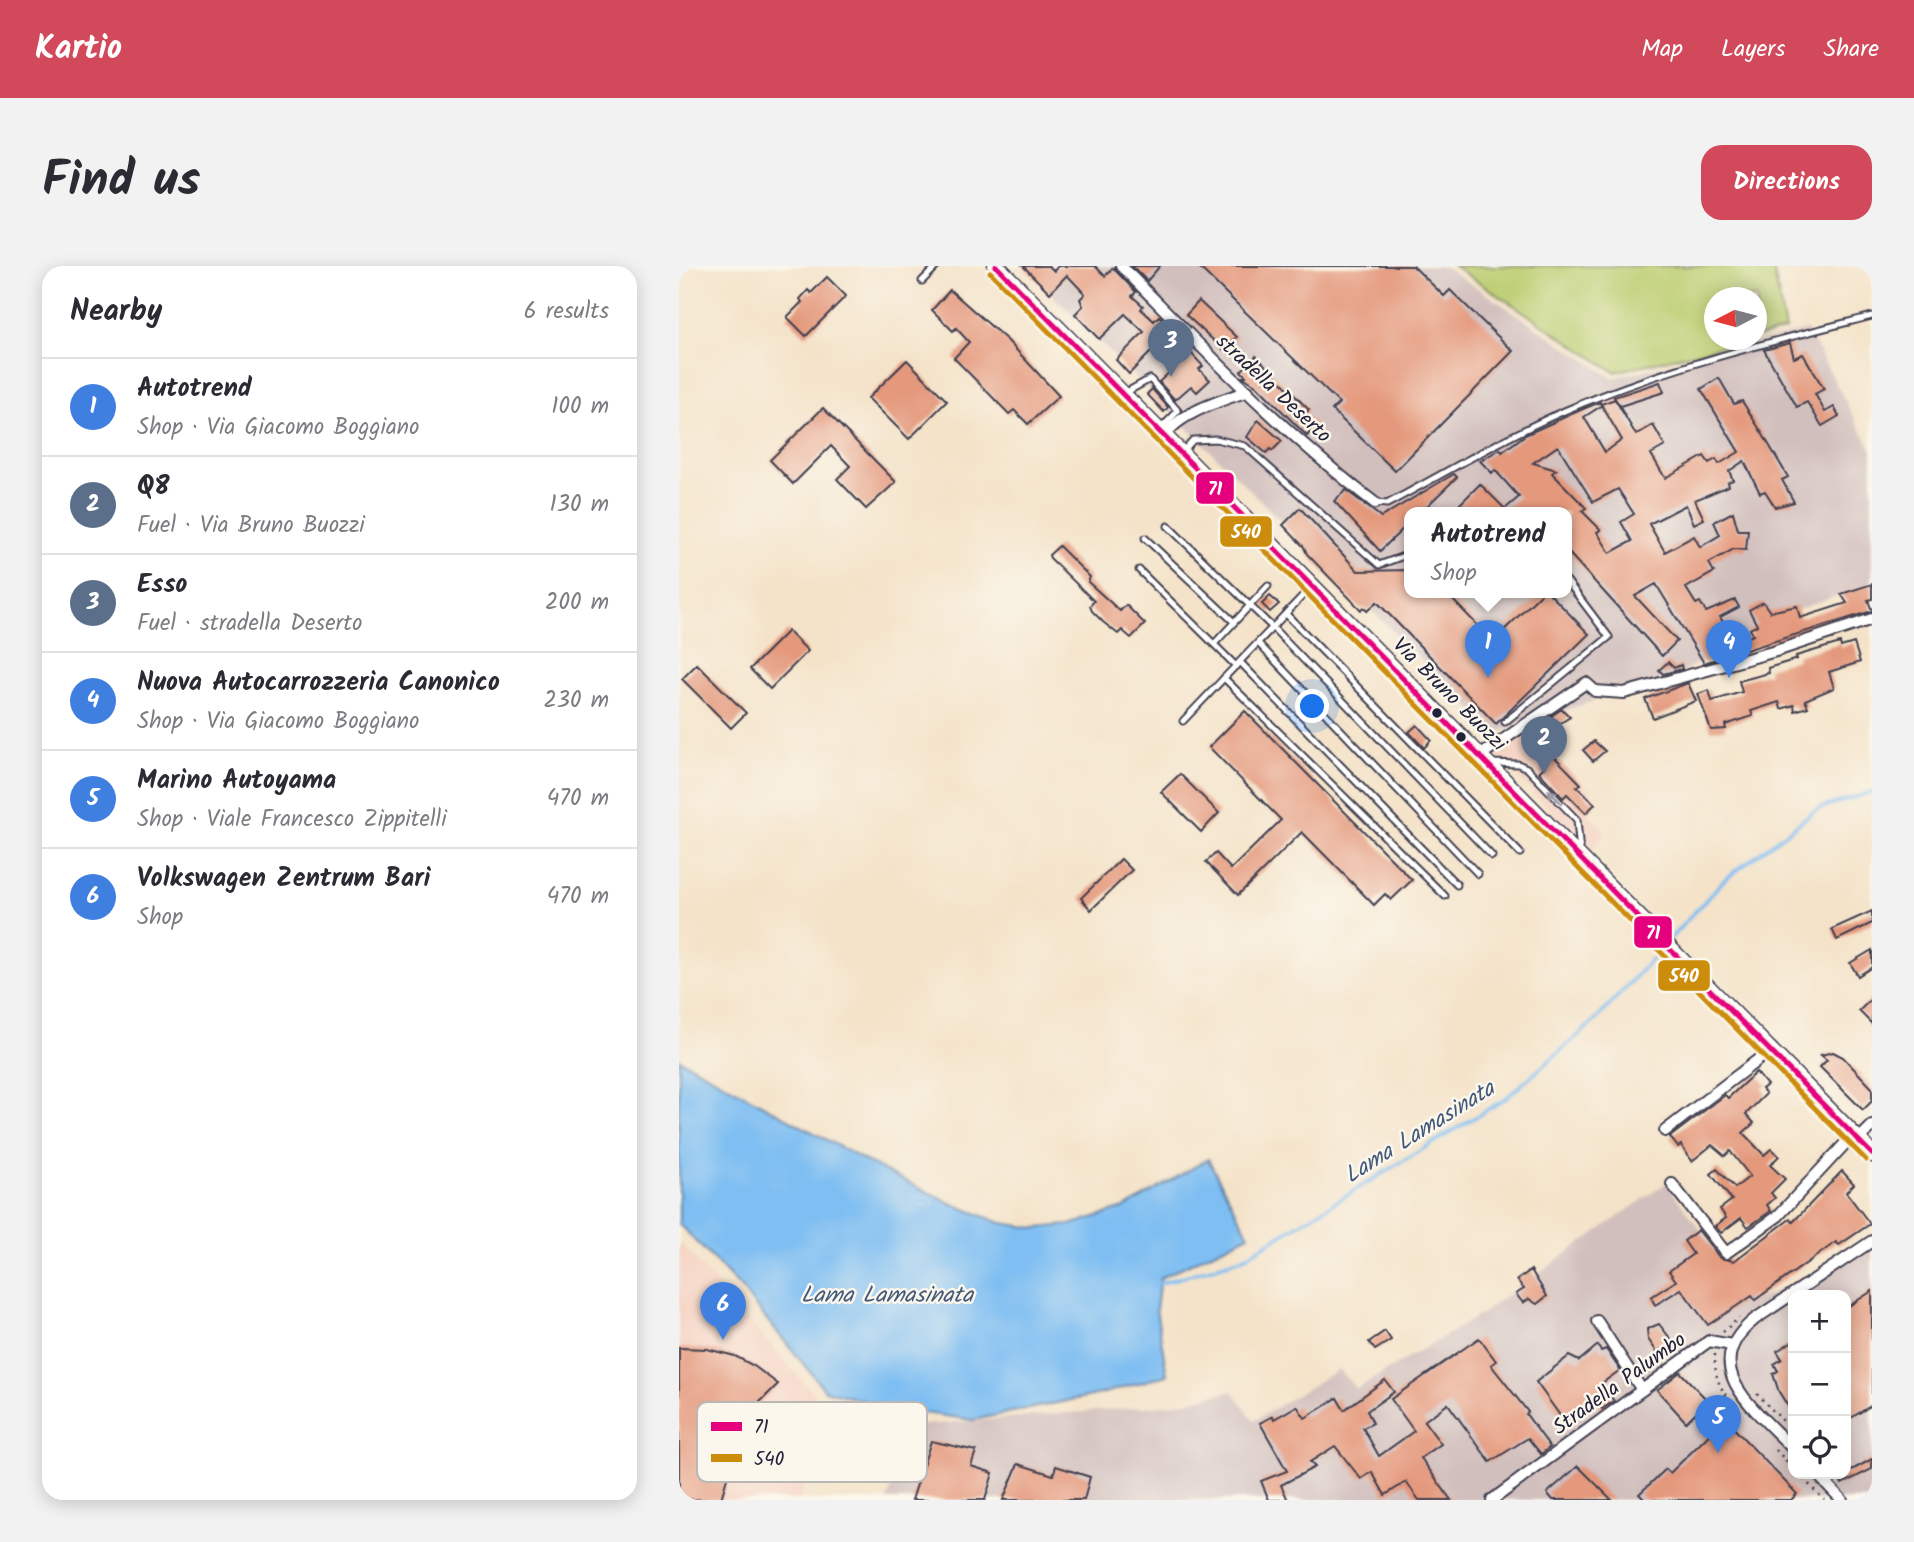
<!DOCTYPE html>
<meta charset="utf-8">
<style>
body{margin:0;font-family:Kalam,sans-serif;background:#f2f2f3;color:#2b2b33}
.controls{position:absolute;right:21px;bottom:21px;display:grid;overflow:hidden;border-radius:14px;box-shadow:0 4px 18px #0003}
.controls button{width:63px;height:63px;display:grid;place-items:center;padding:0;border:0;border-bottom:2px solid #e1e1e2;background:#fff;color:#2b2b33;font:35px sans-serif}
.compass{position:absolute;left:1025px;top:21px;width:63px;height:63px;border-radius:50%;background:#fff;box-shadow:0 4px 18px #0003;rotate:264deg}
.you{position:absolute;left:634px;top:441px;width:24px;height:24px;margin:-18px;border:5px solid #fff;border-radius:50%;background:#1a73e8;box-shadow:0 0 0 10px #1a73e833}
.badge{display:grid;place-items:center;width:46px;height:46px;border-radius:50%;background:#d1495b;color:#fff;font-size:23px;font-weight:700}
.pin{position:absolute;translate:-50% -58px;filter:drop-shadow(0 2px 4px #0008)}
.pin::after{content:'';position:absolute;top:37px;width:24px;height:21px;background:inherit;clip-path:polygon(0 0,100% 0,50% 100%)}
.popup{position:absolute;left:725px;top:241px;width:168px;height:91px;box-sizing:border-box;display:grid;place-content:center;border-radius:14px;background:#fff;filter:drop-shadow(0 2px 5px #0005);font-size:23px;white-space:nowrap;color:#7c7c81}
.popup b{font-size:26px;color:#2b2b33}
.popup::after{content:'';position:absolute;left:50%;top:100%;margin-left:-14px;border:14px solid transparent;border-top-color:#fff}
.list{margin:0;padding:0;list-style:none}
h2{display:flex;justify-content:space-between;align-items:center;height:91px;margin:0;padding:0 28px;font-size:30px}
h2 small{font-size:23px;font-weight:400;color:#7c7c81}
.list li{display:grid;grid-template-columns:46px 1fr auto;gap:21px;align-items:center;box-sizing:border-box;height:98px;padding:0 28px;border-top:2px solid #e1e1e2}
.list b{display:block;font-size:26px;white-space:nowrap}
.list p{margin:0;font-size:23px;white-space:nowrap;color:#7c7c81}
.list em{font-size:23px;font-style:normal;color:#7c7c81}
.icon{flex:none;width:38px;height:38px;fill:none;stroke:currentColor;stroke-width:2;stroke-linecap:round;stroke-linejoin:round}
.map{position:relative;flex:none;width:1193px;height:1234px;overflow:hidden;border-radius:21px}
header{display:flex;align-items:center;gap:42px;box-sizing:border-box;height:98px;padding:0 35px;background:#d1495b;color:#fff}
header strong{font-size:33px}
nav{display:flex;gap:38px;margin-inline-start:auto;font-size:24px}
.intro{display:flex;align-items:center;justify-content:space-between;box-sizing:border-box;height:168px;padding:0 42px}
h1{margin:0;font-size:49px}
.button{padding:18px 32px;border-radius:21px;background:#d1495b;color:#fff;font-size:24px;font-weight:700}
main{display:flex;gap:42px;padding:0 42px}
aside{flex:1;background:#fff;border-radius:21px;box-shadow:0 4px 18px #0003}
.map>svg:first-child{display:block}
.built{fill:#f5d2c2}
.industrial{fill:#d1bfbd;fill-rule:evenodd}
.green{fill:#bcce71;stroke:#6f7856;stroke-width:2}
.water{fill:#7ebef2;stroke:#507096;stroke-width:2}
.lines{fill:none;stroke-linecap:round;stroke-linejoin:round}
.stream{stroke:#7ebef2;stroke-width:3.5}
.building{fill:#e4987b;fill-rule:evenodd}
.lane-casing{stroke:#423f50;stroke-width:9}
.street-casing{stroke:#423f50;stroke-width:14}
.secondary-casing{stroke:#423f50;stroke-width:19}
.path{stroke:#423f50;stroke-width:2.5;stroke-dasharray:2 5;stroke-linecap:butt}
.lane{stroke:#fff;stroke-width:5}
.street{stroke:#fff;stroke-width:10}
.secondary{stroke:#fff;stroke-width:16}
.bus-1-casing{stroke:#fbf7ec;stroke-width:10}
.bus-2-casing{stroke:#fbf7ec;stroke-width:10}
.bus-1{stroke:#e5007d;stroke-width:5}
.bus-2{stroke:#cc8c0c;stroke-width:5}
.oneway{fill:#9c9ca7}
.bus-dot{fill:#22223b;stroke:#fbf7ec;stroke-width:2.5}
.labels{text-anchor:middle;stroke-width:5;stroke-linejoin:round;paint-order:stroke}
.street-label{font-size:21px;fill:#22223b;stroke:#fbf7ec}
.water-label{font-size:23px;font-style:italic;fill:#42597b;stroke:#fbf7ec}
.key{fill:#fbf7ec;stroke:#bab7b7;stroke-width:2}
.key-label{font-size:19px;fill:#22223b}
.line-badge{stroke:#fbf7ec;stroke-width:2.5}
.badge-label{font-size:19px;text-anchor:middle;font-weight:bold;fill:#fff}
</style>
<header>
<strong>Kartio</strong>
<nav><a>Map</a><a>Layers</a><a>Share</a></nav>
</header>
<div class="intro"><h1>Find us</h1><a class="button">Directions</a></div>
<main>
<aside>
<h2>Nearby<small>6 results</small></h2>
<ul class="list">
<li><span class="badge" style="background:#3f7fe0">1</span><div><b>Autotrend</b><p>Shop · Via Giacomo Boggiano</p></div><em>100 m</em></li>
<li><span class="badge" style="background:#5c6f8a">2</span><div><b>Q8</b><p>Fuel · Via Bruno Buozzi</p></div><em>130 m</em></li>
<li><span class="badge" style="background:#5c6f8a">3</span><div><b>Esso</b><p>Fuel · stradella Deserto</p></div><em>200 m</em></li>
<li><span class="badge" style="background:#3f7fe0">4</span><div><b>Nuova Autocarrozzeria Canonico</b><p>Shop · Via Giacomo Boggiano</p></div><em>230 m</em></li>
<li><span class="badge" style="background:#3f7fe0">5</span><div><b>Marino Autoyama</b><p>Shop · Viale Francesco Zippitelli</p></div><em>470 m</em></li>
<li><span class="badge" style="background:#3f7fe0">6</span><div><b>Volkswagen Zentrum Bari</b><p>Shop</p></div><em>470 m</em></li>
</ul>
</aside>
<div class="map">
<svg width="1193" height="1234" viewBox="0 0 1193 1234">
<rect width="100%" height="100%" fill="#fbf7ec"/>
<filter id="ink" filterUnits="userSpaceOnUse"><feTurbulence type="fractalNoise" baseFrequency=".0143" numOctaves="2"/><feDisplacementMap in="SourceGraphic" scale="14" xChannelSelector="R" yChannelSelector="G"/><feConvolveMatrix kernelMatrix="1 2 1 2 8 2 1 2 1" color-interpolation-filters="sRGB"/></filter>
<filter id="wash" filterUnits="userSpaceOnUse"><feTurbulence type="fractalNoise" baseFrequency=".00686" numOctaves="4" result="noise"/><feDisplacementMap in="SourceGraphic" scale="28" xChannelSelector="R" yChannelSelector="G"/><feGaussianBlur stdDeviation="1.57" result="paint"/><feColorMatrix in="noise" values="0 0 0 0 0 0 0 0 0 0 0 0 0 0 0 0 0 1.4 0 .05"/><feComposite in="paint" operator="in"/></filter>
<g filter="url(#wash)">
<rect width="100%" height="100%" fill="#f4e3c9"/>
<g class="built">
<path d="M847,461l72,72 -12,12 20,21 -16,19 -99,-101z"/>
<path d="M0,976l150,169 -30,89h-120z"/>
</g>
<g class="industrial">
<path d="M344,0h421l169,112 194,-48 65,120v133l-78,28 -112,61 -186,61zM730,246h158v80h-158z"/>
<path d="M987,917l87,118 119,-50v249h-985l24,-74 256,-21 66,-14 21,30 85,-52 17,20 122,-73zM1114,1029h53v179h-53z"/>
</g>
<path class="green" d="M775,0h319l12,64 -28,7v-39h-42v42h33l-133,32z"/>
<path class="water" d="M0,793l190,104 81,40 51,20 35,5 34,-3 54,-17 84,-49 41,76 -89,43 -4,31 11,66 -66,19 -128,26 -83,-12 -65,-18 -86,-104 -60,-62z"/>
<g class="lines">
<g class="stream">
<path d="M989,675l55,-60 94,-72 55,-17"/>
<path d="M476,1019l87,-26 263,-160 91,-79 65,-71"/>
</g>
</g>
<g id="blocks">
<g class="building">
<path d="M344,0h26l5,5 4,-5h37l10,10 8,-8 23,24 -4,4 11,10 -2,3 13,12 5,-5 14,13 -7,7 21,20 4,-3 12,13 -4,3 11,11 -13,12 -6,-6 -16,14 -16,-18 15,-14 -5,-5 3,-3 -14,-15 -29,29 -13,-14 28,-28 -19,-18 -26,25 -24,-25 8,-8 -3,-7 5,-5 -18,-19 -17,18z"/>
<path d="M453,0h28l-13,15z"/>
<path d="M519,0h215l31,30 6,-6 63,61 -118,120 -63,-61 7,-7z"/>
<path d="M148,11l19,19 -40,40 -19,-19 15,-15 -2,-3 8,-9 3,3z"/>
<path d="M271,24l58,51 51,55 -31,28 -14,-14 -5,4 -55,-56 15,-16 -13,-14 -3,3 -21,-21z"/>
<path d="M520,35l38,36 -13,13 -38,-35z"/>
<path d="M1111,77l4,15 9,-4 21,35 -9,5 10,18 9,-5 5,9 -17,10 -15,-24 -10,5 -33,-57z"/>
<path d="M577,90l53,54 -5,4 12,12 -9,10 -51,-51 -13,-8 3,-1 -5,-5z"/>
<path d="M228,94l40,41 -38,38 -41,-41z"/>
<path d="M1040,112l15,26 8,-3 20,32 26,44 -6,3 12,22 -19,5 -10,-16 -5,2 -16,-32 -15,10 4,9 -5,2 1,4 -34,14 9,19 -10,5 -8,-19 -37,19 16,28 29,-16 6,11 20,-12 -6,-13 19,-10 5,18h10l-2,20 -12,-1 -25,14 5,9 -28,16 10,16 4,-2 6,10 29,-12 4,7 -19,10 15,26 18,-8 -3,-6 7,-4 -8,-15 14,-8 7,10 27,-6 3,12 47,-15 -6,-9 31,-10v15l-4,1 4,11 -168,52 -48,-79 -21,12 42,45 -15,15 -95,-105v-39h-115l28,-28 25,25 14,-12 -24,-27 -3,3 -12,-12 20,-12 2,3 23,-17 58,-26 17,-7 1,4 -17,11 21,35 17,-12 -21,-36 14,-5 21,36 17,-10 12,21 -14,8 14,24 39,-22 5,7 7,-4 3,5 20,-12 -38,-63zM879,180l35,56 25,-13 16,25 -13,8 11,19 -22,12 -13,-21 4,-2 -19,-19 4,-3 -34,-35 4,-3 -23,-7z"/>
<path d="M981,116l4,10 -44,14 -6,-9z"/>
<path d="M473,123l16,18 -4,5 -17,-18z"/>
<path d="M144,142l73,74 -30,27 -29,-30 13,-13 -19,-20 -38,38 -23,-24z"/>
<path d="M579,154l24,21 -10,10 -2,-2 -4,4 -19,-16z"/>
<path d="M775,208l3,3 -36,35h-12v11l-29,28 -46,-50 12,-11 35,27z"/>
<path d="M621,242l58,63 51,-1v22h36l48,49 50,-49h5l41,42 -93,90 -119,-122 -10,9 -4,-4 -2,3 -54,-56 -3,-7 -21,-22z"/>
<path d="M380,280l31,31 -2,5 32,29 6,-6 19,19 -14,14 -9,-8 -4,4 -15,-12 -11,-11 -2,-5 4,-5 -44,-43 -1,-3z"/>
<path d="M591,330l9,8 -9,8 -8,-8z"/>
<path d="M109,365l20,20 -38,38 -20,-20z"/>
<path d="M1161,377l1,4 13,-4 6,19 -31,10 5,16 -29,12 3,7 -13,4 -1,-6 -13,4 -2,-7 -28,9 2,5 -28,9 1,4 -15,1 -13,-36 11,-4 3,11 30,-9 -3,-11 30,-8 -1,-5 29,-9 -1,-3z"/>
<path d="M989,396l6,6 7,-3 1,4 -19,5 -4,-4z"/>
<path d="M18,398l49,49 -15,15 -49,-49z"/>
<path d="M1009,417l8,18 -43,17 -8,-19z"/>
<path d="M883,443l8,8 -11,7 -8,-8z"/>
<path d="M566,445l167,169 -21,20 -6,-6 -11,11 -72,-73 -64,63 -32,-33 10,-9 15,16 50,-49 -72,-73z"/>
<path d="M738,459l14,15 -7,8 -15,-16z"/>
<path d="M915,475l11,10 -12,10 -10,-11z"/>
<path d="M848,481h18l36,37 -4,3 18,17 -9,9 -19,-19 -4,4 -24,-26 6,-6z"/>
<path d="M501,508l39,39 -18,19 -40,-40z"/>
<path d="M442,593l11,11 -41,40 -10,-12z"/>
<path d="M1193,645v12l-35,17 -5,-11z"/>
<path d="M1193,684v17l-14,9 -8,-13z"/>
<path d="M1193,732v26l-13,-13z"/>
<path d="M1154,786l10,5 29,31v13l-9,9 -43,-43 7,-7 -6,-5z"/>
<path d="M1077,806l11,13 -5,4 4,5 -20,20 8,9 -11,10 21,22 7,-6 8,7 -9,9 15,14 -14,14 4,5 -8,7 4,6 -23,16 -7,-9 -20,15 -6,-7 11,-8 -6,-9 12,-9 -21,-26 6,-5 18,19 15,-12 -20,-25 -5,5 -13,-11 -20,16 -11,-16 -3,2 -8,-10 55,-42 3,3z"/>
<path d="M1163,905l12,13 -8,8 24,32 -31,21 -3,-3 -81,58 -3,-4 -44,29 -27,-36 -26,16 -4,-8 25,-16 -7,-10 24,-17 -9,-13 14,-11 22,28 14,3 56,-42 3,3z"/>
<path d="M852,1004l16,26 -10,8 -8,-5 -6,4 -7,-9 8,-5 -7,-9z"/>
<path d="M1193,1025v114l-26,16v-113z"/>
<path d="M980,1058l18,23 -11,8 -2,-3 -5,3 -11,-16 -1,-10z"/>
<path d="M706,1065l6,9 -16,10 -6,-8z"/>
<path d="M800,1072l17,23 -5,4 37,47 -2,2 24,33 -9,7 -13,-16 -38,24 -42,-58 -24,17 17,23 -20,14 30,42h-32l-13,-18 -21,13 -13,-23 -11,7 -26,-33 -25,16 5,5 -34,18 7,15h-19l-8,-19 26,-10 -27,-48 13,-7 1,3 23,-13 8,12 32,-20 7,12 41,-30 9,12 -27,19 6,12 -10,5 16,28 35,-25 -23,-32z"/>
<path d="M1114,1075v73l-14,-22 -6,-18 5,-3 -4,-7 8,-5 -5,-8z"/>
<path d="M919,1079l3,6 5,-2 14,21 -19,14 13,17 -12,8 -8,-10 -30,22 -28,-39 33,-26 10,5z"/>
<path d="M0,1082l28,1 28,7 19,10 24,18 -20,20 25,40 -51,17 -11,38 -42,1z"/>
<path d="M1001,1106l28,29 -22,21 -29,-32z"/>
<path d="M1043,1150l75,78 -6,6h-146l-6,-6 27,-25 4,4 42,-41 -4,-4z"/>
<path d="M252,1175l45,10 -5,15 22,7 -8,27h-73z"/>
<path d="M1193,1193v10l-30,15 -3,-7z"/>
<path d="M339,1198l35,11 3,-9 34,11 -6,23h-81z"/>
<path d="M899,1200l34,34h-59l-6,-7z"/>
</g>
</g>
</g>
<g filter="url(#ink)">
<use href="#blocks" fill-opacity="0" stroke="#423f50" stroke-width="2"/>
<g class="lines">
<g class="lane-casing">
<g id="lane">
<path d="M243,15l15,-15"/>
<path d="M446,127l25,-14 28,32 -17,17"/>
<path d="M504,185l10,-11 23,-1 29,7 134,119 30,-11"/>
<path d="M696,237l12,1c64,-34 127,-73 194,-100 94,-39 193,-63 291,-88"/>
<path d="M489,260l105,102 219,228"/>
<path d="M466,272l89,84"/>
<path d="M460,304l97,96"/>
<path d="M799,326h1"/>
<path d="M607,348l234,239"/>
<path d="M579,377l220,231"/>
<path d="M535,378l54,-58"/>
<path d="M561,396l217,223"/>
<path d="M545,412l221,218"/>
<path d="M504,455l128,-134"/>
<path d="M826,456l104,-85 -42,-56"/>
<path d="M813,497l26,1 9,4 50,52 3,33"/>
</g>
</g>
<g class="street-casing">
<g id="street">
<path d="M442,0c81,81 162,167 254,237"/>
<path d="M486,170c13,-23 58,-36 83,-45"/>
<path d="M802,489l105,-72 9,8 29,2 152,-42 96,-32"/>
<path d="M986,865l107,-82"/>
<path d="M1179,874l14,-14"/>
<path d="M993,918l54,69 52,-37 75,-81"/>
<path d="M918,1055l45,69"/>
<path d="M1114,1183c-36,-39 -99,-81 -38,-130l117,-78"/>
<path d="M1138,1208l25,26"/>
<path d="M813,1234l217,-159 23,4"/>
</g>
</g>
<g class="secondary-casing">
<path id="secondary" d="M317,0l876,888"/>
</g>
<g class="path">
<path d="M1044,1066l16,-14"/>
<path d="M1036,1088c-1,26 6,37 23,55"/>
<path d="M1078,1128l27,28"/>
<path d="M1097,1184l17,18"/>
<path d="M1120,1208l25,26"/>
</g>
<use href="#lane" class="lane"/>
<use href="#street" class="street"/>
<use href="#secondary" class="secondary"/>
<g class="bus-1-casing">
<path id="bus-1" d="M317,0l876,888"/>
</g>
<g class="bus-2-casing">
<path id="bus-2" d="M311,6l876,888"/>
</g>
<use href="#bus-1" class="bus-1"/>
<use href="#bus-2" class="bus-2"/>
</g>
<defs><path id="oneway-solid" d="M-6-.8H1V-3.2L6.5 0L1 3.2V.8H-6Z" transform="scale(1.75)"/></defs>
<use class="oneway" href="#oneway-solid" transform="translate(876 531) rotate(-134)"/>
</g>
<g class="bus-dot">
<circle cx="758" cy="447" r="6"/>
<circle cx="782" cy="471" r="6"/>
</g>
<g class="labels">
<g class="street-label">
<text transform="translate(595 122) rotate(43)" y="7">stradella Deserto</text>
<text transform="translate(771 428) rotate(45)" y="7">Via Bruno Buozzi</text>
<text transform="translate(940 1117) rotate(-36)" y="7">Stradella Palumbo</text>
</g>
<g class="water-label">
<text transform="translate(740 865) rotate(-32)" y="8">Lama Lamasinata</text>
<text x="208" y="1036">Lama Lamasinata</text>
</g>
</g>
<rect x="18" y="1136" width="230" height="80" rx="10" class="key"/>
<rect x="32" y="1156" width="31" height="9" fill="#e5007d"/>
<rect x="32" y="1188" width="31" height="8" fill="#cc8c0c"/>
<g class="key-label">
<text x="75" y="1167">71</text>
<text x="75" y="1199">540</text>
</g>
<g class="line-badge">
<rect x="516" y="205" width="40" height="34" rx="7" fill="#e5007d"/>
<rect x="540" y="249" width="54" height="33" rx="7" fill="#cc8c0c"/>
<rect x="954" y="649" width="40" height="34" rx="7" fill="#e5007d"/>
<rect x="978" y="693" width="54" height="33" rx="7" fill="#cc8c0c"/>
</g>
<g class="badge-label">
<text x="536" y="229">71</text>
<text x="567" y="272">540</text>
<text x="974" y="673">71</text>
<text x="1005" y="716">540</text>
</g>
</svg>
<div class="controls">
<button>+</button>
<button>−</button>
<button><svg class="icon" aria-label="locate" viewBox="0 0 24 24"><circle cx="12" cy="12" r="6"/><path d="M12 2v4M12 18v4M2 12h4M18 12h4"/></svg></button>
</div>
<svg class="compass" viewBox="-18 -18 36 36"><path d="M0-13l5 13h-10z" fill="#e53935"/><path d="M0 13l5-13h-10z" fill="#7c7c81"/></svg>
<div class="you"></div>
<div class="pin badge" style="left:809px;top:412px;background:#3f7fe0">1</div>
<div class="popup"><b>Autotrend</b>Shop</div>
<div class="pin badge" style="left:865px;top:508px;background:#5c6f8a">2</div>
<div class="pin badge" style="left:492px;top:111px;background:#5c6f8a">3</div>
<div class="pin badge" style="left:1050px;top:412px;background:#3f7fe0">4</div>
<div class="pin badge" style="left:1039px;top:1187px;background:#3f7fe0">5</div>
<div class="pin badge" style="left:44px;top:1074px;background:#3f7fe0">6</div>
</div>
</main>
